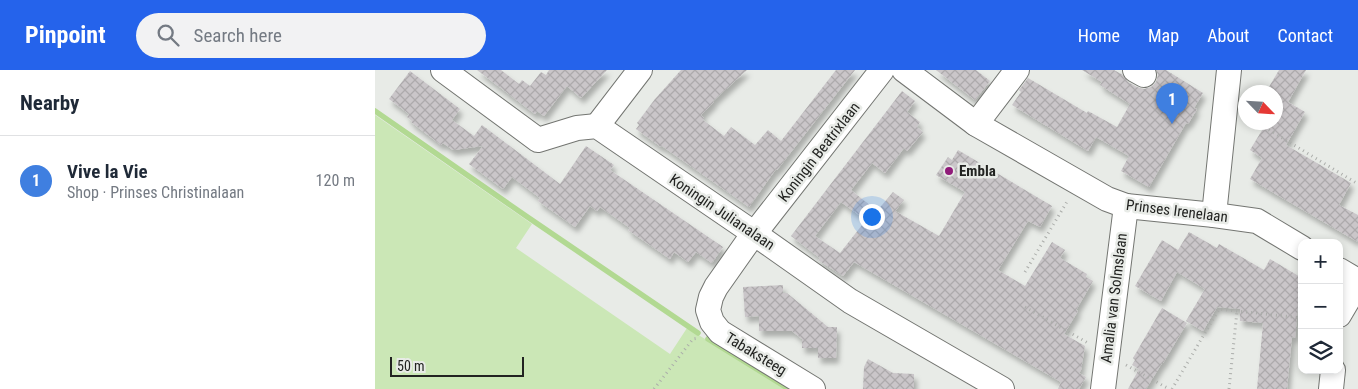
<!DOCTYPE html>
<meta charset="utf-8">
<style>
body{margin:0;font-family:"Roboto Condensed",sans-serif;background:#f2f2f3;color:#1f2937}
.controls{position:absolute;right:15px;bottom:15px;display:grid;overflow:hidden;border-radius:10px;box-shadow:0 2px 8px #0003}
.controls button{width:45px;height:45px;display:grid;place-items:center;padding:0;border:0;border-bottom:1px solid #e0e1e3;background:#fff;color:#1f2937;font:25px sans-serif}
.compass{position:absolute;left:863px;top:15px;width:45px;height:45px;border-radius:50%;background:#fff;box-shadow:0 2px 8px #0003;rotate:115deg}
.scale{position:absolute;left:15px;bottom:12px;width:134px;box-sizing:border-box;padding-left:5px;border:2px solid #222321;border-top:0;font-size:14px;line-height:18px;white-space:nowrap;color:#222321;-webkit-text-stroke:4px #e8ebe7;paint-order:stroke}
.you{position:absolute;left:496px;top:146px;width:18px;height:18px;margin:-12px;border:4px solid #fff;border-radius:50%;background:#1a73e8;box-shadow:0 0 0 8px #1a73e833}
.badge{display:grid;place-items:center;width:32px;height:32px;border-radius:50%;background:#2563eb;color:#fff;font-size:16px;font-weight:700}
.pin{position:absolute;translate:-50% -41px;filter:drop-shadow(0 1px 2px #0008)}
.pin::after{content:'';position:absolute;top:26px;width:18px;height:15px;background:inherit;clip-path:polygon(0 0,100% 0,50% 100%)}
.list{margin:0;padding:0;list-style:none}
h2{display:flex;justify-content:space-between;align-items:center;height:65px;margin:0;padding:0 20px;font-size:21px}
h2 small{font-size:16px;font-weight:400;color:#747a83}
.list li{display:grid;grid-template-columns:32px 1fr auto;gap:15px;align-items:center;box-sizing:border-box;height:90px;padding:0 20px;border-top:1px solid #e0e1e3}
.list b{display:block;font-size:19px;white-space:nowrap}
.list p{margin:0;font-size:16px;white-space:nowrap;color:#747a83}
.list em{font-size:16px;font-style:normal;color:#747a83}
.icon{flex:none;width:28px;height:28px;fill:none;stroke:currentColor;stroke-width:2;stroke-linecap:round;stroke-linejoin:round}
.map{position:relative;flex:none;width:983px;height:319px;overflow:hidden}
header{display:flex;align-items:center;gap:30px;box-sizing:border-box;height:70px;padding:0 25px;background:#2563eb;color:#fff}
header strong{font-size:24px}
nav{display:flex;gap:28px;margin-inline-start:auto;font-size:18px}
.search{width:350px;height:45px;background:#f2f2f3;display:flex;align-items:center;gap:12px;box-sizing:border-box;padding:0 18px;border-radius:28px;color:#747a83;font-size:19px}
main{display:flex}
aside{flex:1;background:#fff}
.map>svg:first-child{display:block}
.green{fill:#cbe7b6}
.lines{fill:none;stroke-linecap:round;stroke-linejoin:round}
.stream{stroke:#b2d992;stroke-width:5.5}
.building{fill:url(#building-cross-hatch);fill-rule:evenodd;filter:url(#shadow)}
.minor-casing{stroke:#737571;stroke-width:26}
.path{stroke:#abadaa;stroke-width:3;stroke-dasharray:1 4;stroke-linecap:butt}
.minor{stroke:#fff;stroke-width:24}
.poi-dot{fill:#901a79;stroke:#e8ebe7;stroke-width:2}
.labels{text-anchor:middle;stroke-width:5;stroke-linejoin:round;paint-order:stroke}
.street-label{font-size:15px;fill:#222321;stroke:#e8ebe7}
.poi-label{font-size:15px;font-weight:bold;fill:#222321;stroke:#e8ebe7;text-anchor:start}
</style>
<header>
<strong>Pinpoint</strong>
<div class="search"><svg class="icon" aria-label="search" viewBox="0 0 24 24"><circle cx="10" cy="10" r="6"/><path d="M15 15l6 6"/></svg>Search here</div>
<nav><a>Home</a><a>Map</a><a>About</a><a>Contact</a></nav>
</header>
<main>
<aside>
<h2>Nearby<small></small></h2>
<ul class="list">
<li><span class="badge" style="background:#3f7fe0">1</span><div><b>Vive la Vie</b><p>Shop · Prinses Christinalaan</p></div><em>120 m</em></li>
</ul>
</aside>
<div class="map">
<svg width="983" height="319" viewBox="0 0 983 319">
<defs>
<pattern id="building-cross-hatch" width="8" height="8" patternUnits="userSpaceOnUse" patternTransform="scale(1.25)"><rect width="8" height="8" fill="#cac6c9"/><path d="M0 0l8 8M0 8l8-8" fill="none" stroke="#adaaac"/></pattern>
<filter id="shadow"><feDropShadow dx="3" dy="5.5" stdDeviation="2.5" flood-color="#0004"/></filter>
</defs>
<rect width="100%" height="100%" fill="#e8ebe7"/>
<path class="green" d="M0,45l157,109 -16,24 154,106 17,-26 100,61h-412z"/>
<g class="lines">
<g class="stream">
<path d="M0,41l151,105 172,117"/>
<path d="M333,269l81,50"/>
</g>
</g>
<g class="building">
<path d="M102,0h24l18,14 3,-4 8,6 11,-14 5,3 3,-5h58l-26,28 -14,-12 -23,30 -7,-5 -2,3z"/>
<path d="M306,0h66l-34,31 1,1 -13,13 3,3 -1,2 21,16 7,-9 24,18 13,-15 13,11 55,-71h19l-78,100 -1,-1 -27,38 -87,-61 -1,1 -25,-18 3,-4 -2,-2 18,-24z"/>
<path d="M561,0h40l14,11 -15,19z"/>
<path d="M707,0h32l9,5 5,7 9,5 7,2 7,-2 5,-5 2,-7 -2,-5h10l37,23 -9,15 3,1 -9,15 -2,-1 -37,64 -28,-16 8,-15 -33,-19 -8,14 -76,-46 9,-13 -2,-2 9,-12 59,35 1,-2 29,16 13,-23 -30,-19 2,-3z"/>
<path d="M904,0h27l-18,32 17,10 -19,33 65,38 -12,22 19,10v27l-108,-63 12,-21 -12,-8 17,-28h8v-30h-9z"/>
<path d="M35,1l50,38 -8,11 22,16 8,-11 78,59 26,-38 28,19 -4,5 113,77 -11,16 -16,-11 -8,10 -14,-10 -4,7 -42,-29 2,-2 -30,-21 -3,4 -7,-5 -15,21 -37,-26 2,-3 -28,-21 -9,12 -34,-25 14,-18 -30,4 -10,-7 -2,2 -30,-23 1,-1 -5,-4 2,-3 -20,-15z"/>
<path d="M527,21l13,10 -8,11 13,10 -3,5 6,5 -16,19 -3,-3 -19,25 -13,-10 -21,27 26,21 16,-19 11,8 -9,11 44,25 26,-44 -29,-17 12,-18 4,3 6,-10 94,56 -12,21 -12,-6 -30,49 27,16 27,-44 13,8 -5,8 27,16 -1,3 7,4 -17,29 2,1 -14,23 21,12 -4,24 -2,3 7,4 -7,12h-21l3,-7 -207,-120 -11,14 -25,-16 2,-2 -29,-22zM466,132l25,18 -26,33 -25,-17z"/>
<path d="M814,162l28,16 2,-4 45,26 6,-11 32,19v30l-4,-3 -3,33 -3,-1 -5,52h-30l6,-66 -23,-2v-12l-23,-2 -14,24 -17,-10 19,-32 -28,-17 -16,29 -26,-15 27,-46 16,10z"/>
<path d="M408,215v8h4l41,34h9l-1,31h-18v-10h-16v-9l-10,-8h-33v-15l-14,1 -2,-30z"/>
<path d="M787,238l25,15 -24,40h-1l-16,26h-18l11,-20 -7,-4 3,-5 -2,-2z"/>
<path d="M493,289l25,14 21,1v15h-51l1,-22z"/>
</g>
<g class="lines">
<g class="minor-casing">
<g id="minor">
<path d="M68,0l95,70 39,-12 20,-2 158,108 95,67 152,88"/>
<path d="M529,0l72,54 131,75 19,7 88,9 43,6 45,27"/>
<path d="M760,0l9,5"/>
<path d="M601,54l41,-54"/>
<path d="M222,56l43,-56"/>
<path d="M839,145l15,-145"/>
<path d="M964,200l19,11"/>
<path d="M964,245l19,-32"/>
<path d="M438,319l-93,-57 -8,-10 -4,-12 3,-13 5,-10 31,-44 135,-173"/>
<path d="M728,319l23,-183"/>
<path d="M956,319l2,-19"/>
</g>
</g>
<g class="path">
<path d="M881,52l102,62"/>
<path d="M650,202l43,-72"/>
<path d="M650,237l63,36"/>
<path d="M751,295l43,24"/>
<path d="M279,319l39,-50 6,-1"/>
<path d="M797,319l47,-80 83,9"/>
<path d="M854,319l8,-78"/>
</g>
<use href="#minor" class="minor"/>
</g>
<circle class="poi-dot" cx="574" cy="101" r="5"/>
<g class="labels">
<g class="street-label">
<text transform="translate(444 82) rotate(-52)" y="5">Koningin Beatrixlaan</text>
<text transform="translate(802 141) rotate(7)" y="5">Prinses Irenelaan</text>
<text transform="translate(347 142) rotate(34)" y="5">Koningin Julianalaan</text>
<text transform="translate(739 228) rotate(-83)" y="5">Amalia van Solmslaan</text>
<text transform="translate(381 284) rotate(31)" y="5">Tabaksteeg</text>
</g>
<g class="poi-label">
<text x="584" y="106">Embla</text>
</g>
</g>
</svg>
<div class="controls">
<button>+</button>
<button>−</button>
<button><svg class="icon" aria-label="layers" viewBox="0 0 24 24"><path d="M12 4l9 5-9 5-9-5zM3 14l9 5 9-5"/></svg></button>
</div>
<svg class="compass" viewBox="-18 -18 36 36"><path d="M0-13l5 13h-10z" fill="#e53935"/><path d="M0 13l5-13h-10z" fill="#747a83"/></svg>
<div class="scale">50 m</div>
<div class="you"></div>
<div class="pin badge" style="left:797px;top:54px;background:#3f7fe0">1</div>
</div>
</main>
